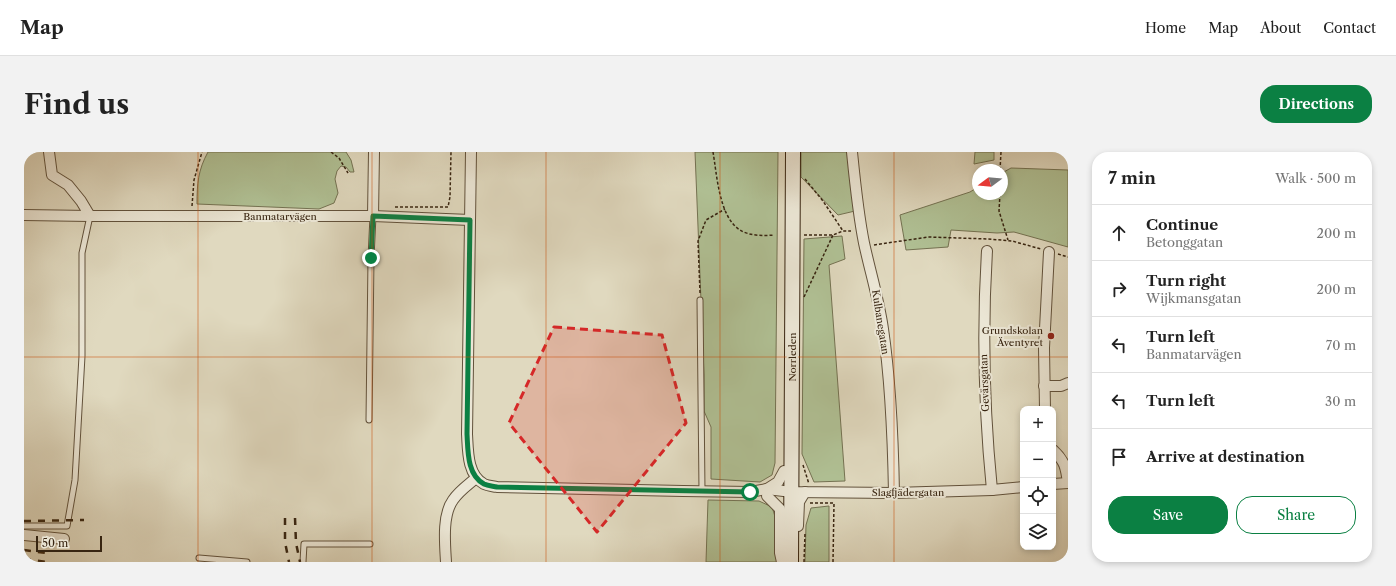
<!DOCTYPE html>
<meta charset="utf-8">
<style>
body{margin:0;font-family:"Libre Caslon Text",serif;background:#f2f2f2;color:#222}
.controls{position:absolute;right:12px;bottom:12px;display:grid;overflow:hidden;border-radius:8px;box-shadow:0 2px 6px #0003}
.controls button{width:36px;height:36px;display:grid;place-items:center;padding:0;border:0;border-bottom:1px solid #e0e0e0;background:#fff;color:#222;font:20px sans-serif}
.compass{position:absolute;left:948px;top:12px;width:36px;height:36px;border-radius:50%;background:#fff;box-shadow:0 2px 6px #0003;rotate:254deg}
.scale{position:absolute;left:12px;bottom:10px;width:66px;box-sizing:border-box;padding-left:4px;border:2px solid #382511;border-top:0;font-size:11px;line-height:14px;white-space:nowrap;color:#382511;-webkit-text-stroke:3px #ebe6d5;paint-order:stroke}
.stop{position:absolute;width:12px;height:12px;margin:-9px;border:3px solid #0b8043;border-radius:50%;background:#fff}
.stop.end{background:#0b8043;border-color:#fff;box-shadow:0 1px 4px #0008}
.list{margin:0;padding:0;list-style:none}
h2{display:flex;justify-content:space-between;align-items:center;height:52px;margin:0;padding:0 16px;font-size:17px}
h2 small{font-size:13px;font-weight:400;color:#767676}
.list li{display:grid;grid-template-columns:26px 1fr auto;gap:12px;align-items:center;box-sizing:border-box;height:56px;padding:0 16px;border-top:1px solid #e0e0e0}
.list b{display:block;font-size:15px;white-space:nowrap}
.list p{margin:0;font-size:13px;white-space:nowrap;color:#767676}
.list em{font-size:13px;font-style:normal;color:#767676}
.actions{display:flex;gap:8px;padding:12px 16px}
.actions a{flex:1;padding:9px 0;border:1px solid #0b8043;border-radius:16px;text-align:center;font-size:14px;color:#0b8043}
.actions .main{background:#0b8043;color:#fff}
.icon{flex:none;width:22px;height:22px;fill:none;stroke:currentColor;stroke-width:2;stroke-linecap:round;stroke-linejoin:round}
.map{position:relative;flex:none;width:1044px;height:410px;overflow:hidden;border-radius:16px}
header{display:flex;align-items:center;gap:24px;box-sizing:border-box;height:56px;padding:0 20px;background:#fff;border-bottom:1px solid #e0e0e0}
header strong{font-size:19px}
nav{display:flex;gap:22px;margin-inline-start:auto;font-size:14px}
.intro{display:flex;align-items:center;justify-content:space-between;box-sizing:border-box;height:96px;padding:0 24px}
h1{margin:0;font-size:28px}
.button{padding:10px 18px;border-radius:16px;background:#0b8043;color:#fff;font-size:14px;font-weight:700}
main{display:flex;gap:24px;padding:0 24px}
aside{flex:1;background:#fff;border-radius:16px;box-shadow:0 2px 6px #0003}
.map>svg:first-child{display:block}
.green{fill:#b0c094;stroke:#747252}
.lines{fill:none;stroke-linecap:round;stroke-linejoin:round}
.lane-casing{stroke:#62523c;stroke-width:7}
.street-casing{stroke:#62523c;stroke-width:12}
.secondary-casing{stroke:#382511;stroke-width:16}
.path{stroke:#382511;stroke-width:1.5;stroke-dasharray:3 2;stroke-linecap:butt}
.lane{stroke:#ebe6d5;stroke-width:5}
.street{stroke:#ebe6d5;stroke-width:10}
.secondary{stroke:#ebe6d5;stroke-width:14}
.rail{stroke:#382511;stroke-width:2.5;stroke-dasharray:7 7;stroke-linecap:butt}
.route{stroke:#0b8043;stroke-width:5}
.marked{fill:#d62828;fill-opacity:0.2;stroke:#d62828;stroke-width:3;stroke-dasharray:8 5;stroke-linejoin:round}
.grid{fill:none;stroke:#ce510d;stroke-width:1;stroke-opacity:0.55}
.poi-dot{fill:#8f2418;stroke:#ebe6d5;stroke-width:1.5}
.labels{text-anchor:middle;stroke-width:4;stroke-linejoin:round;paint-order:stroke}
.street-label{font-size:10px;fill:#382511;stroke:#ebe6d5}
.poi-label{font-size:10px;fill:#382511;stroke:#ebe6d5;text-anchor:end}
</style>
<header>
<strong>Map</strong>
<nav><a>Home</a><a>Map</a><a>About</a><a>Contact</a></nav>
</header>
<div class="intro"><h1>Find us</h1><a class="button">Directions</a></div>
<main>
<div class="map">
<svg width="1044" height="410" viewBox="0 0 1044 410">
<rect width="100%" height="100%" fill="#e0d9bf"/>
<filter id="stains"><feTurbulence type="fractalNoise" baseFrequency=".005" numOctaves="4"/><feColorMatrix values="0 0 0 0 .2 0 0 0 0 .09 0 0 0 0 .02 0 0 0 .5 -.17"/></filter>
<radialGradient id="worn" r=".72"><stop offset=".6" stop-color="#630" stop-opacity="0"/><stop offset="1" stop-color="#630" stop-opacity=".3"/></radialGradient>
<g class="green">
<path d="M184,0h138l5,8 3,12h-4l-4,-5 -5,-1 -4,5 -2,8 3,14 -4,10 -15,6 -122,-5c0,-20 1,-34 11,-52z"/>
<path d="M671,0h83l-3,311 -3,12 -12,7 -49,-3v-52l-7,-16v-36z"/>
<path d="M777,0h50l4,59 -17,4 -37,-38z"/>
<path d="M951,0h19v8l-20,4z"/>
<path d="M987,16l57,2v77l-54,-15 -17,1 -46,-3 -3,17 -42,3 -6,-35 70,-23 8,-5v7h24v-21z"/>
<path d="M818,84l3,23 -16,6 16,216 -31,1 -12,-28 2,-215z"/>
<path d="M684,348l51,1 13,6 5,16 1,39h-72z"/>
<path d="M805,354v56h-24l1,-37 5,-17z"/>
</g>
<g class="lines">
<g class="lane-casing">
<g id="lane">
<path d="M676,148l2,191"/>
<path d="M345,268l2,-162 2,-42"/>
<path d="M0,374h43l8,-46 7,-124v-103l8,-37"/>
<path d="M175,406l48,4"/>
<path d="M279,410l1,-18h66"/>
</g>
</g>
<g class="street-casing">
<g id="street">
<path d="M25,0l3,23 16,10 13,16 9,15h283l97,4"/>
<path d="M447,0l-4,282c1,16 0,41 17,50 4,2 9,2 13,3l186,4 67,1 17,-3 25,3 102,1 98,-3 31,-3"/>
<path d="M828,0c3,30 6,61 12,91 6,28 15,57 19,86 8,54 10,109 11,164"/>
<path d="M0,63l66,1"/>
<path d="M349,64l1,-64"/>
<path d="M963,99c-5,80 -3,159 5,239"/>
<path d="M1020,234h17l7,-3"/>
<path d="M1021,257l-1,-61 5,-96"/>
<path d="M1029,298c12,11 13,18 15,33"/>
<path d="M1029,332l15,-1"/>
<path d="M743,337l11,-7 6,-11"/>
<path d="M743,344l13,13v44l2,9"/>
<path d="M774,374l1,-24 6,-10"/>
<path d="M0,383l40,4"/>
<path d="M422,410c-1,-18 -4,-47 7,-62 6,-9 15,-15 23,-22"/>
</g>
</g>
<g class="secondary-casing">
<path id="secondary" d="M767,410l2,-410"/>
</g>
<g class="path">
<path d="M307,0l8,6 9,15"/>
<path d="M689,0c4,23 6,65 27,78 9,6 24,6 34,5"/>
<path d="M976,18l1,-18"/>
<path d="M781,27l18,22 20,30"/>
<path d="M976,42l-1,17 9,29"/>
<path d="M168,54l2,-26 8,-28"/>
<path d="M371,55h53l2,-10 1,-45"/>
<path d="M780,83h29l10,-4h8"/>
<path d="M850,93l54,-8 60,2 24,2 29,8"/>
<path d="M1034,102l10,3"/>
<path d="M676,141l-2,-52 8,-21 19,-11"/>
<path d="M780,145l29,-62"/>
<path d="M779,313l6,19"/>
<path d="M786,351h24l-1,59"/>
<path d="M780,410l1,-29"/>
</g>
<use href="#lane" class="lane"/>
<use href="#street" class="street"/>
<use href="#secondary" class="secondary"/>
<g class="rail">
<path d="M261,366v24l4,20"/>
<path d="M271,366l1,25 4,19"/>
<path d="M0,369l60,-1"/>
<path d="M0,398l22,3"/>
<path d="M0,407l23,3"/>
</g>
</g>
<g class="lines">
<path class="route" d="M347,106l2,-42 97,4 -3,214c1,17 0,41 17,50 4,2 9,2 13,3l253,5"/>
</g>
<path class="marked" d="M530,175l108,8 24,88 -89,109 -88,-109z"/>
<path class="grid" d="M174,0v410M348,0v410M522,0v410M696,0v410M870,0v410M0,205h1044"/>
<circle class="poi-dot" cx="1027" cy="184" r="4"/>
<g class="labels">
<g class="street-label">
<text x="256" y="68">Banmatarvägen</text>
<text transform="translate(857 170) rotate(81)" y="4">Kulbanegatan</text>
<text transform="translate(768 205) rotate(-90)" y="4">Norrleden</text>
<text transform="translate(960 231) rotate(-92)" y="4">Gevärsgatan</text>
<text x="884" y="344">Slagfjädergatan</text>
</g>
<g class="poi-label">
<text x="1019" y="182">Grundskolan<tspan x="1019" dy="12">Äventyret</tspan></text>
</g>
</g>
<rect width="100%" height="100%" filter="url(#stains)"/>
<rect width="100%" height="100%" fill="url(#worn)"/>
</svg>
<div class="controls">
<button>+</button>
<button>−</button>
<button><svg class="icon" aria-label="locate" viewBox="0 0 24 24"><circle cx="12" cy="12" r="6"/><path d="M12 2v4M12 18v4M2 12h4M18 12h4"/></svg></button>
<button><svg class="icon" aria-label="layers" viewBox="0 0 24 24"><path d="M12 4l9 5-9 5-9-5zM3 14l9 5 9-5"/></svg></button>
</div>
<svg class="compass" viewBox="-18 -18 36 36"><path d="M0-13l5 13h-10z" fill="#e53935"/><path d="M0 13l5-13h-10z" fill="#767676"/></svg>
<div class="scale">50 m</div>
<div class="stop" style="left:726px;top:340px"></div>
<div class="stop end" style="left:347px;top:106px"></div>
</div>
<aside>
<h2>7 min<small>Walk · 500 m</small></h2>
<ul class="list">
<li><svg class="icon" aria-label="ahead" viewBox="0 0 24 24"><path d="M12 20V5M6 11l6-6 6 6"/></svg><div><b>Continue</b><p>Betonggatan</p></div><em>200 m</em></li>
<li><svg class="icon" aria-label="right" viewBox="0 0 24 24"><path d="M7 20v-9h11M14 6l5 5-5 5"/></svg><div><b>Turn right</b><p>Wijkmansgatan</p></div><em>200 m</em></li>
<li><svg class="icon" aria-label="left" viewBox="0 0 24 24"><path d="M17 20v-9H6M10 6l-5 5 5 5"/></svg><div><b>Turn left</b><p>Banmatarvägen</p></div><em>70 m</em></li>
<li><svg class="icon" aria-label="left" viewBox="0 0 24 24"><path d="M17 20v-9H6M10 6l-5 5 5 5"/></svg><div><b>Turn left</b></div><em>30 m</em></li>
<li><svg class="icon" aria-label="arrive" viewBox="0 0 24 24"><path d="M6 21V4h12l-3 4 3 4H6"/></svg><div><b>Arrive at destination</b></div></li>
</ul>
<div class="actions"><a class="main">Save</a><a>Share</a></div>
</aside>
</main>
